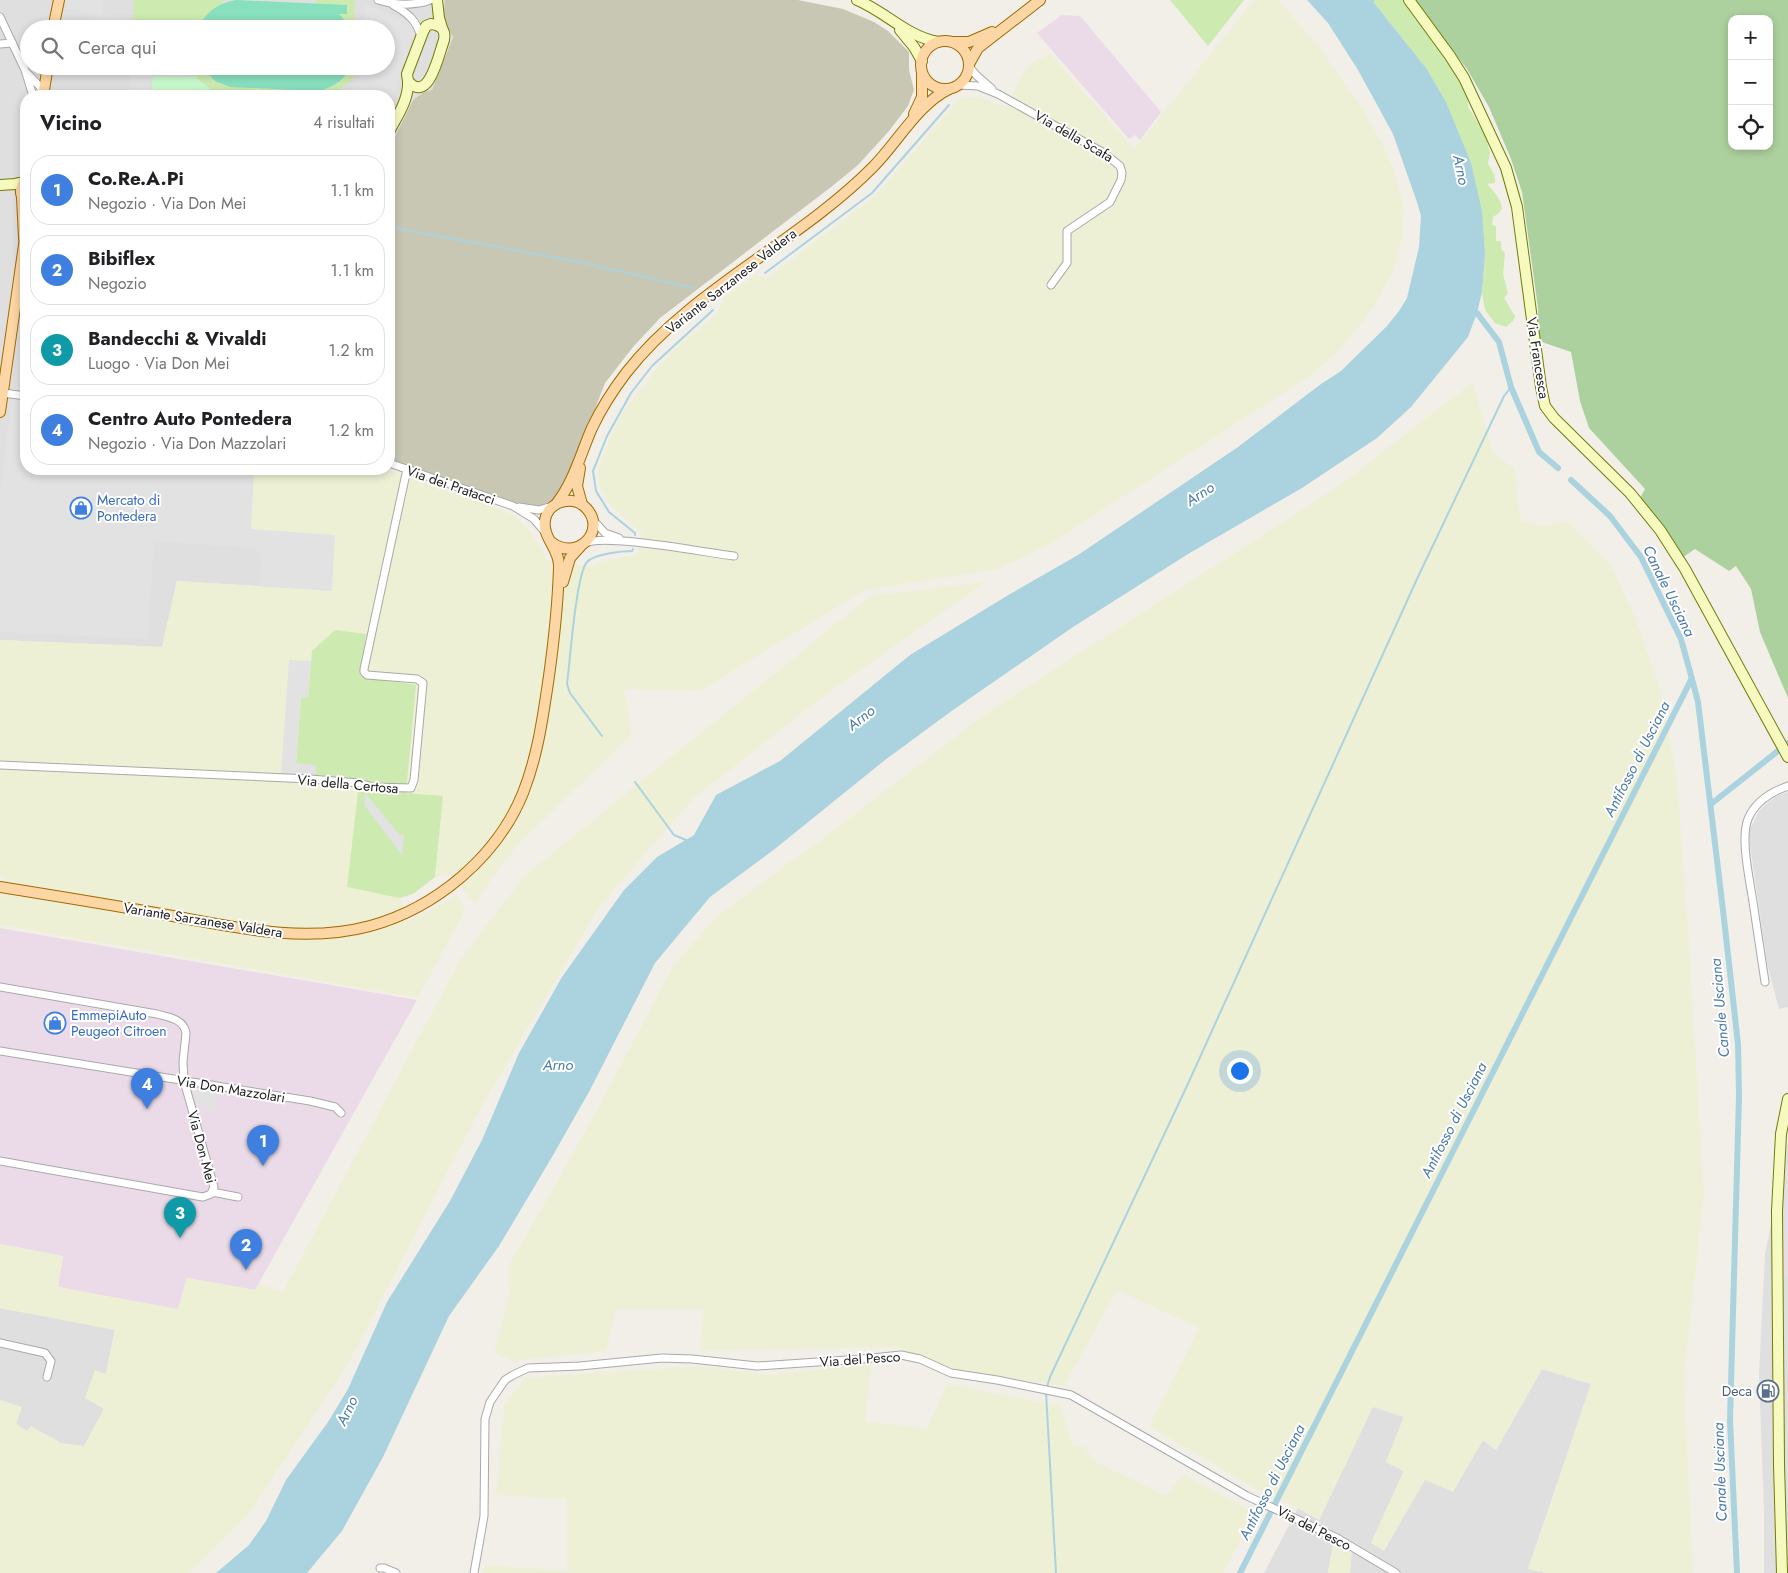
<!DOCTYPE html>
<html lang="it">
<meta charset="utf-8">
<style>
body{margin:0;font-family:Jost,sans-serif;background:#f2f2f2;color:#202124}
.controls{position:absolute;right:15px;top:15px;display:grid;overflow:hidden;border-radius:10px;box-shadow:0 2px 8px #0003}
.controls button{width:45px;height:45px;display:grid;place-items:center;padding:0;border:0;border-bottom:1px solid #e0e0e0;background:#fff;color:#202124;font:25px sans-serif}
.you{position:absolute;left:1239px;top:1070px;width:18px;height:18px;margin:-12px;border:4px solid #fff;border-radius:50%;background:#1a73e8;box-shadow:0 0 0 8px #1a73e833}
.badge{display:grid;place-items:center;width:32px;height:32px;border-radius:50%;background:#db2777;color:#fff;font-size:16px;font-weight:700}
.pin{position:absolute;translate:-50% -41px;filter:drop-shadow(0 1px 2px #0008)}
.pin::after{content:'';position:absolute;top:26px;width:18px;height:15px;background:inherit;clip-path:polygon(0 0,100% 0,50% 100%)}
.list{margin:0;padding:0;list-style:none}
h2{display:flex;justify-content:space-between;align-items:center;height:65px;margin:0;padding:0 20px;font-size:21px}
h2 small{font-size:16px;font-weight:400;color:#757577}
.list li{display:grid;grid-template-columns:32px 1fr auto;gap:15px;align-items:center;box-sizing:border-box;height:70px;margin:0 10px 10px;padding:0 10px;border:1px solid #e0e0e0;border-radius:20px}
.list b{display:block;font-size:19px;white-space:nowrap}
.list p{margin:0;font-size:16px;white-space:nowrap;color:#757577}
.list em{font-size:16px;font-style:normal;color:#757577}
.icon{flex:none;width:28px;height:28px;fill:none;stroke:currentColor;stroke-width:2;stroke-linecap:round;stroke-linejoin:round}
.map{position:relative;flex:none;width:1788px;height:1573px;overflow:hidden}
.search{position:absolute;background:#fff;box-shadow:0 2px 8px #0003;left:20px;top:20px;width:375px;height:55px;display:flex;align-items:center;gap:12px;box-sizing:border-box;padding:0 18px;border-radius:28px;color:#757577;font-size:19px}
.panel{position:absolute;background:#fff;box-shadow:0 2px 8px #0003;left:20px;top:90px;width:375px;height:385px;border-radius:20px}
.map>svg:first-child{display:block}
.residential{fill:#e0dfdf;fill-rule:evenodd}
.industrial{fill:#ebdbe8}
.construction{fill:#c7c7b4}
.farmland{fill:#eef0d5}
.grass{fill:#cdebb0}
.forest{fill:#add19e;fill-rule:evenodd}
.park{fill:#c8facc}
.pitch{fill:#88e0be}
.parking{fill:#e2e2e2}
.water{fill:#aad3df}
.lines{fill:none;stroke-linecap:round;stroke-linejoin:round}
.stream{stroke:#aad3df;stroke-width:2}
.canal{stroke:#aad3df;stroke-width:6}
.street-casing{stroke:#a9a9a9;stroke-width:9}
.secondary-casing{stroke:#707d05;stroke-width:12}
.primary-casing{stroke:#a06b00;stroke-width:12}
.street{stroke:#fff;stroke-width:7}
.secondary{stroke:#f7fabf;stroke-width:10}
.primary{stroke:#fcd6a4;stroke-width:10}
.labels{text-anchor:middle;stroke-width:4;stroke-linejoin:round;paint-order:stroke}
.street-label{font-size:14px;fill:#222;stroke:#fff}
.shop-label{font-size:14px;fill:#366cbe;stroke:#fff;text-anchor:start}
.service-label{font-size:14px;fill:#4e5e75;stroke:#fff;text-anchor:end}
.water-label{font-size:15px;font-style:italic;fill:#4a7aab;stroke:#fff}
</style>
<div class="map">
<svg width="1788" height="1573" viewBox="0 0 1788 1573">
<rect width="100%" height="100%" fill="#f2efe9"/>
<g class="residential">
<path d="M0,0h445l-1,11 5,20 4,5 -21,54 -8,2 -11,8 -24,49v-53h-363v373h228l-3,60 81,62 -155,-10 -15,66 -162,-7zM29,29h357v37h-357z"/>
<path d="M1788,792v215l-9,2 -12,-46 -18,-125 1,-9 9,-18 15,-14z"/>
<path d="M1788,1142v431h-24v-62l-5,-136 6,-121z"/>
<path d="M0,1308l115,21 -9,45 -21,23 19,12 -20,37 -23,-3 -30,-16 -4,4 -11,-7 5,-17 -21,-7z"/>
<path d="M1542,1369l49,15 -63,185 19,4h-197l1,-21 -18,-7 -5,28h-64l34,-65 21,12 54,-114 31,11 -18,45 18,9 -33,72 54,-64 58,-39 13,10z"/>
</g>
<g class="industrial">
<path d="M1062,15l18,1 81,96 -21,28 -5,-5 -6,4 -92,-106z"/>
<path d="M0,928l417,72 -162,290 -68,-12 -9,32 -120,-23 5,-31 -63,-12z"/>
<path d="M1787,1163h1v113l-4,2z"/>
</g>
<path class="construction" d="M445,0h353l45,9 31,13 14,9 21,21v18l5,20 -2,5 -4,11 -19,25 -31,34 -27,22 -171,131 -27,29 -28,36 -39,101 -7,12 -17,10 -5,1h-9l-139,-48v-310l24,-49 11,-8 8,-2 21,-53 -8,-14 -1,-12z"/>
<g class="farmland">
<path d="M1254,0h25l41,48 44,63 19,34 13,31 8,33 -2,28 -8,32 -20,37 -15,21 -21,24 -27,24 -261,169 -52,25 -133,21 -165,101 -76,-2 8,45 -115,112 -24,31 -18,27 -25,-30 -15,3 8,-81 -37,-3 -46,-116 -49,-16 -3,37 -7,-1 -5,67 20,1v11l43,7 -12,104 52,11 10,23 48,-26 8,15 -47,88 -418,-73v-30h1l4,-17 -5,-2v-236l162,7 15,-66 155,10 3,-56 -84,-6 3,-60h130l115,40 17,7 15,16 18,29 43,5 10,-5 35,-6 5,-21 -30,-27 -13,-21 -1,-16 11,-30 14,-28 35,-45 25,-25 34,-28 7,-18 32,-21 11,3 107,-81 79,-91 2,-5 11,-4h11l29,10 17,-34 8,-11 20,-8 83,95z"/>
<path d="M1473,382l20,71 22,16 5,51 24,6 23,-5 44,45 24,51 24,69 18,91 11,152 16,265 -20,183 9,196h-146l-19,-4 63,-185 -49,-15 -46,81 -13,-10 -30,52 -28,-12 -41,71 -13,-8 33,-72 -18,-9 18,-45 -31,-10 -54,113 -21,-12 -35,-15 -114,-67 50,-98 -82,-38 -53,96 -116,-17 -54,-22 -195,4 5,-42h-87l-11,42 -93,10 -19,-8 15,-58 -1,-29 37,-63 58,-104 70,-133 44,-50 121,-89 144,-111 355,-229z"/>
<path d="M986,582l-154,108 -137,107 -96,110 -120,204 -131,253 -99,150 -59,59h-190v-173l22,7 -6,17 11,7 4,-5 30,17 23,3 20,-37 -19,-11 10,-28 11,4 9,-44 -115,-22v-64l63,12 -5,31 120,22 9,-31 68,12 4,-6 24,8 177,-332 64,-84 346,-280z"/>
<path d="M872,1364l-7,57 62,8 20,-45 114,22 12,40 12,1 9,14 72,35 17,-22 72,39 -32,60h-741l4,-8 81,6v-72l-71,-4 8,-90 21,-27 174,-12 68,9z"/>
<path d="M1333,1545l19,6 -2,22h-22z"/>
</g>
<g class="grass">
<path d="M134,0h89v4l-16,10 -9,15h-44v-7l-21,-1z"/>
<path d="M316,0h39l-1,19 6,10h-8l-3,-5 -34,-20z"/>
<path d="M1170,0h74l-36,46z"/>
<path d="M1374,0h30l53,75 11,25v7l17,27 5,19 -2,11c4,7 8,11 7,19l-8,1c7,8 13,13 15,24l-3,5 -6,4 -1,8 4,1v15h5v8l4,4 -2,21 5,19 -4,5 11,18 -2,5 -7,6 -11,-4 -10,-13 -3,-17 3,-38 -59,-187 -52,-65z"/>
<path d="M153,66h48c7,10 17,18 29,21l95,2 14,-7 12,-16h9l-9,15 -21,15h-121l1,-7 -14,-12 -3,-6 -40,-2z"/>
<path d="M335,630l31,4 -6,42 56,9 -10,108 37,3 -8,81 -22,17 -14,4 -52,-11 12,-104 -42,-3 -21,-16 5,-67h7l4,-46z"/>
</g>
<path class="forest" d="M1414,0h374v698l-28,-66 -9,-43 -15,-23 -7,5 -34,-22 -13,9 -42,-60 5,-9 -56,-61 -9,-27 -9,-49 -32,-11 -1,-33 -16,-116 -11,-33 -22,-52 -22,-38zM1732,19h37v127h-37z"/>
<path class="park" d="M153,76l43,1 14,12 -1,7h-58z"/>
<g class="pitch">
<path d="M236,0l111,5v9h-8l13,15h-154c7,-17 20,-26 38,-29z"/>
<path d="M201,66h151c-7,13 -18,21 -33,25l-89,-4 -15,-6z"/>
</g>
<g class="parking">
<path d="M64,0h39v15l25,2 -1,12h-34l2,-15 -28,-5v-5h-3z"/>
<path d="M365,4l42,17 5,4 3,6v5l-26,71v-11h-42v-4l14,-16 5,-10h20v-37h-19l-2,-7z"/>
<path d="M131,66h21l-2,30h-21z"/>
<path d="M25,302l1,167h228l-3,60 84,6 -3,56 -72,-5 1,-29 -1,-4 -5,-5 -101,-7 -6,98 -148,-7v-141z"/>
<path d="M289,660l22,1 -3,37 -7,-1 -5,66 20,2v11l-35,-2z"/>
<path d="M365,793l34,41 5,1 -2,20 -38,-50z"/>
<path d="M194,1085l13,2 -1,5 10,1 -3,19 -5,2 1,-7 -5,-1 -1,5 -4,-1 1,-5h-4z"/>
</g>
<path class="water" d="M1307,0h67v3l52,65 20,34 25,61 11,48 3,44 -3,37 -5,21 -9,24 -57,70 -34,31 -75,50 -114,66 -115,73 -120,83 -68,50 -109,88 -66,49 -55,66 -65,127 -38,67 -53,89 -50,70 -66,141 -41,74 -35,42h-91l33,-28 17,-24 20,-41 42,-58 20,-33 39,-87 63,-101 32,-61 37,-87 43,-76 62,-87 33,-33 37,-22 22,-40 64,-34 130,-106 100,-61 68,-39 160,-108 83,-63 20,-13 46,-45 12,-15 8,-13 12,-51 2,-31 -4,-14 -24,-68 -35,-64 -30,-47z"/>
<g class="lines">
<g class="stream">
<path d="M389,227l190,35 115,26"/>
<path d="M765,273l107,-80 77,-88"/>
<path d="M635,535v-2l-26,-21 -13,-21 -3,-20 14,-35 24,-43 21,-27 61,-56"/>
<path d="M602,736l-32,-43 -3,-9c3,-22 9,-110 20,-122 7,-8 35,-11 45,-11l1,-2"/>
<path d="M635,782l39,53 12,5"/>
<path d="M1047,1387l3,-10 136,-289 231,-509 87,-183 7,-9"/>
<path d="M1046,1392l10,181"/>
</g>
<g class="canal">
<path d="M1469,311l8,2 22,29 12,45 28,65 19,16"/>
<path d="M1571,480l39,36 31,41 40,82 11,40 6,23 25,208 15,134 1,52 -9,324 7,153"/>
<path d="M1711,804l77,-61"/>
<path d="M1240,1573l451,-893"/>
</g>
<g class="street-casing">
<g id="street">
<path d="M378,0c15,5 37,6 52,0"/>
<path d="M393,5c15,8 24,16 28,32"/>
<path d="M0,17l25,53 8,26"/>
<path d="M0,44l12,-1"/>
<path d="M969,66l7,9 16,14"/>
<path d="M28,74l16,17"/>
<path d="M959,85l19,1 20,8 106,59 16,13 2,7 -1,7 -11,22 -43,29v32l-16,22"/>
<path d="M3,393l23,3"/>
<path d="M389,463l124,43 21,13 10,12"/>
<path d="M519,507l20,3 13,-4"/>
<path d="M593,520l12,13 14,5"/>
<path d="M586,543c18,-10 121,10 148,13"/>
<path d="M0,765l310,14 49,4 14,4 38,1 3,-8 9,-97 -6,-4 -50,-4 -3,-3v-3l43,-200"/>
<path d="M1765,982c-4,-27 -8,-53 -12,-80 -3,-21 -13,-63 -5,-83 7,-17 23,-27 40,-33"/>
<path d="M0,987l157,27c11,3 27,5 29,19l-3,29 1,19 30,106 -3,7 -8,3 -6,-1 -197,-35"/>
<path d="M0,1051l310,50 25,6 6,6"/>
<path d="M212,1192l26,5"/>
<path d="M0,1343l45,10 6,8 -4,16"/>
<path d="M380,1568h4l12,5"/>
<path d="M474,1573l10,-57 1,-97 5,-17 15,-22 8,-5 15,-7 52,-2 82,-8 30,1 65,7 105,-7 39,-4 19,4 31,14 46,7 74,15 176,101 90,42 59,35"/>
</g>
</g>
<g class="secondary-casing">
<g id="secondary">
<path d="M437,0l2,18 3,10"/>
<path d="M857,0c29,12 49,36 81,42"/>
<path d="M1409,0l41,56 14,22 42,90 11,39 24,180 4,19 9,12 76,75 30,37 25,39 103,188"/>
<path d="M431,24c10,1 15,6 13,16 -5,13 -15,65 -36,41l-1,-7 16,-42 3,-6z"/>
<path d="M900,30l14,17 8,14"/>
<path d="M389,132c8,-16 20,-32 19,-51"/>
<path d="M0,185l15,-1 10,-2"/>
<path d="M1782,1573l-3,-109 -2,-253 4,-77 7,-35"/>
</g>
</g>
<g class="primary-casing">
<g id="primary">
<path d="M53,29l6,-29"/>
<circle cx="945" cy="65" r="24"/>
<path d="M954,42h15l23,-10"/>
<path d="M969,64l9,-16 62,-48"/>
<path d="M43,96l5,-30"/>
<path d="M914,114l8,-17v-22"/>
<path d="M22,197l2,41"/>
<path d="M25,202c-6,-8 -5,-15 1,-22"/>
<path d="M0,412l26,-181"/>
<path d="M580,468l-3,18 5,18"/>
<path d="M557,503c17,-22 24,-50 35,-75 9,-19 21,-38 34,-55 64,-83 173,-131 247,-206 24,-24 45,-63 76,-78"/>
<path d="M563,582l7,-24 10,-11"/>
<path d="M0,887c56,9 112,18 167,28 67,12 136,29 203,11 66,-18 127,-69 153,-133 15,-38 20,-77 26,-117 5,-36 9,-73 10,-109 1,-18 -17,-29 -14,-47 3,-19 29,-26 42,-11 20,23 -11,53 -36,33"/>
</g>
</g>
<use href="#street" class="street"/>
<use href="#secondary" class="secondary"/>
<use href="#primary" class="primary"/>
</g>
<defs>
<g id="shop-ring" transform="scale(1.125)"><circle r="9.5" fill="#fff" stroke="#3f7fe0" stroke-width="1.5"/><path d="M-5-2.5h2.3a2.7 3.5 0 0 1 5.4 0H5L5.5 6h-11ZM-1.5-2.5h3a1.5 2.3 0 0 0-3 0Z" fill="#3f7fe0"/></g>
<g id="fuel-ring" transform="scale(1.125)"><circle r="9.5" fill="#fff" stroke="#5c6f8a" stroke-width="1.5"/><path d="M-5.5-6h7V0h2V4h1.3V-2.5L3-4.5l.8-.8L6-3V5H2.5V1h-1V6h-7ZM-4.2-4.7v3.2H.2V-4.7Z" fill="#5c6f8a"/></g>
</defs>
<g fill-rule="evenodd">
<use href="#shop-ring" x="81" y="508"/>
<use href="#shop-ring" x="55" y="1023"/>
<use href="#fuel-ring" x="1768" y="1391"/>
</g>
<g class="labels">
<g class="street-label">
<text transform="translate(1074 136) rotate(30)" y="5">Via della Scafa</text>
<text transform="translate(731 281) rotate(-38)" y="5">Variante Sarzanese Valdera</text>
<text transform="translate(1538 358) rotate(81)" y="5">Via Francesca</text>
<text transform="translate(451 485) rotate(19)" y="5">Via dei Pratacci</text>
<text transform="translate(348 784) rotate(5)" y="5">Via della Certosa</text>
<text transform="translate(203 920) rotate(9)" y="5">Variante Sarzanese Valdera</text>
<text transform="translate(231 1089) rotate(9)" y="5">Via Don Mazzolari</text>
<text transform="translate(202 1147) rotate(75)" y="5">Via Don Mei</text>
<text transform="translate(860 1359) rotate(-4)" y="5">Via del Pesco</text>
<text transform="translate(1314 1528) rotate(27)" y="5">Via del Pesco</text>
</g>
<g class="shop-label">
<text x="97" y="505">Mercato di<tspan x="97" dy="16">Pontedera</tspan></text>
<text x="71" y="1020">EmmepiAuto<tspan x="71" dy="16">Peugeot Citroen</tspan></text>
</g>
<g class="service-label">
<text x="1752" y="1396">Deca</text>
</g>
<g class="water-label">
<text transform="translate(1461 170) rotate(78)" y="5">Arno</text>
<text transform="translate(1200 494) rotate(-33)" y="5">Arno</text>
<text transform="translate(1669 591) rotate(64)" y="5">Canale Usciana</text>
<text transform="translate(861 718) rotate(-38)" y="5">Arno</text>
<text transform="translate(1637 759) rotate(-63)" y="5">Antifosso di Usciana</text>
<text transform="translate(1720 1008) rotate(-95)" y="5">Canale Usciana</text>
<text x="558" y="1070">Arno</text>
<text transform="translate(1454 1120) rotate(-63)" y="5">Antifosso di Usciana</text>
<text transform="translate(347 1411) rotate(-64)" y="5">Arno</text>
<text transform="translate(1720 1472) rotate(-92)" y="5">Canale Usciana</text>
<text transform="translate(1272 1482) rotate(-63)" y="5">Antifosso di Usciana</text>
</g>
</g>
</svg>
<div class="controls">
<button>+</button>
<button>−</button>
<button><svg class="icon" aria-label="locate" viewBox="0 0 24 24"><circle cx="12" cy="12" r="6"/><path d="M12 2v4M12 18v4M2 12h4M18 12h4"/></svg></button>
</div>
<div class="you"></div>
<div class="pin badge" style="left:263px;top:1166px;background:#3f7fe0">1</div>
<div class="pin badge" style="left:246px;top:1270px;background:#3f7fe0">2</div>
<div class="pin badge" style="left:180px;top:1238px;background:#0f9aa8">3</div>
<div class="pin badge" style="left:147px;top:1109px;background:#3f7fe0">4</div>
<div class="search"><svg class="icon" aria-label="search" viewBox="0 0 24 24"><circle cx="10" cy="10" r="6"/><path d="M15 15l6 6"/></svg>Cerca qui</div>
<section class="panel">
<h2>Vicino<small>4 risultati</small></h2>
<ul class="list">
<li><span class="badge" style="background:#3f7fe0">1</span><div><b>Co.Re.A.Pi</b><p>Negozio · Via Don Mei</p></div><em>1.1 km</em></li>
<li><span class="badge" style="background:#3f7fe0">2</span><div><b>Bibiflex</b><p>Negozio</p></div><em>1.1 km</em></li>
<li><span class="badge" style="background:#0f9aa8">3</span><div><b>Bandecchi &amp; Vivaldi</b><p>Luogo · Via Don Mei</p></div><em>1.2 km</em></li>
<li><span class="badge" style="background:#3f7fe0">4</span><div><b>Centro Auto Pontedera</b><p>Negozio · Via Don Mazzolari</p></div><em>1.2 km</em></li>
</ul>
</section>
</div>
